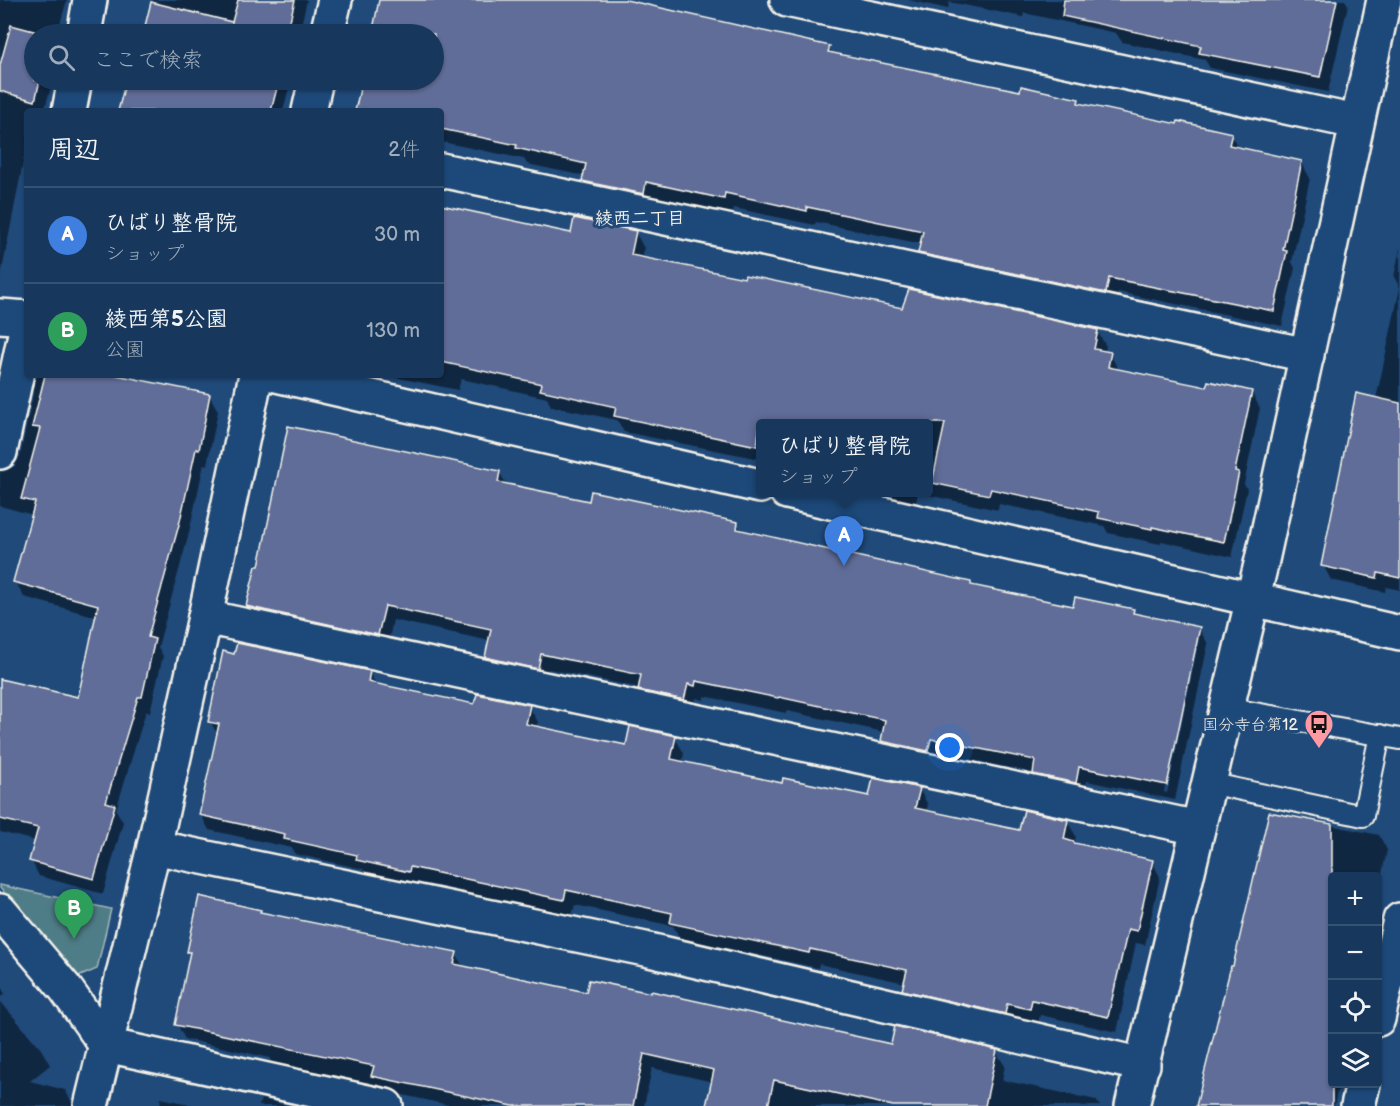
<!DOCTYPE html>
<html lang="ja">
<meta charset="utf-8">
<style>
body{margin:0;font-family:"Balsamiq Sans","Klee One",sans-serif;background:#244365;color:#f1f3f6}
.controls{position:absolute;right:18px;bottom:18px;display:grid;overflow:hidden;border-radius:6px;box-shadow:0 2px 4px #0004}
.controls button{width:54px;height:54px;display:grid;place-items:center;padding:0;border:0;border-bottom:2px solid #365272;background:#17385c;color:#f1f3f6;font:30px sans-serif}
.you{position:absolute;left:950px;top:748px;width:21px;height:21px;margin:-15px;border:4px solid #fff;border-radius:50%;background:#1a73e8;box-shadow:0 0 0 9px #1a73e833}
.badge{display:grid;place-items:center;width:39px;height:39px;border-radius:50%;background:#ea580c;color:#fff;font-size:20px;font-weight:700}
.pin{position:absolute;translate:-50% -50px;filter:drop-shadow(0 2px 3px #0008)}
.pin::after{content:'';position:absolute;top:32px;width:21px;height:18px;background:inherit;clip-path:polygon(0 0,100% 0,50% 100%)}
.popup{position:absolute;left:756px;top:419px;width:177px;height:78px;box-sizing:border-box;display:grid;place-content:center;border-radius:6px;background:#17385c;filter:drop-shadow(0 2px 4px #0005);font-size:20px;white-space:nowrap;color:#9eacbb}
.popup b{font-size:22px;color:#f1f3f6}
.popup::after{content:'';position:absolute;left:50%;top:100%;margin-left:-12px;border:12px solid transparent;border-top-color:#17385c}
.list{margin:0;padding:0;list-style:none}
h2{display:flex;justify-content:space-between;align-items:center;height:78px;margin:0;padding:0 24px;font-size:26px}
h2 small{font-size:20px;font-weight:400;color:#9eacbb}
.list li{display:grid;grid-template-columns:39px 1fr auto;gap:18px;align-items:center;box-sizing:border-box;height:96px;padding:0 24px;border-top:2px solid #365272}
.list b{display:block;font-size:22px;white-space:nowrap}
.list p{margin:0;font-size:20px;white-space:nowrap;color:#9eacbb}
.list em{font-size:20px;font-style:normal;color:#9eacbb}
.icon{flex:none;width:33px;height:33px;fill:none;stroke:currentColor;stroke-width:2;stroke-linecap:round;stroke-linejoin:round}
.map{position:relative;flex:none;width:1400px;height:1106px;overflow:hidden}
.search{position:absolute;background:#17385c;box-shadow:0 2px 4px #0004;left:24px;top:24px;width:420px;height:66px;display:flex;align-items:center;gap:15px;box-sizing:border-box;padding:0 21px;border-radius:33px;color:#9eacbb;font-size:22px}
.panel{position:absolute;background:#17385c;box-shadow:0 2px 4px #0004;left:24px;top:108px;width:420px;height:270px;border-radius:6px}
.map>svg:first-child{display:block}
.green{fill:#4f7d87;stroke:#a2b7b8;stroke-width:1.5}
.shadow{fill:#0007;fill-rule:evenodd}
.building{fill:#616d98;stroke:#f4f1e8;stroke-width:1.5}
.lines{fill:none;stroke-linecap:round;stroke-linejoin:round}
.lane-casing{stroke:#f4f1e8;stroke-width:24}
.street-casing{stroke:#f4f1e8;stroke-width:38}
.secondary-casing{stroke:#f4f1e8;stroke-width:38}
.lane{stroke:#1f4a7a;stroke-width:20}
.street{stroke:#1f4a7a;stroke-width:33}
.secondary{stroke:#1f4a7a;stroke-width:33}
.labels{text-anchor:middle;stroke-width:6;stroke-linejoin:round;paint-order:stroke}
.poi-label{font-size:16px;fill:#f4f1e8;stroke:#1f4a7a;text-anchor:end}
.neighbourhood-label{font-size:18px;font-weight:bold;fill:#f4f1e8;stroke:#1f4a7a}
</style>
<div class="map">
<svg width="1400" height="1106" viewBox="0 0 1400 1106">
<rect width="100%" height="100%" fill="#1f4a7a"/>
<filter id="ink" filterUnits="userSpaceOnUse"><feTurbulence type="fractalNoise" baseFrequency=".0167" numOctaves="2"/><feDisplacementMap in="SourceGraphic" scale="12" xChannelSelector="R" yChannelSelector="G"/><feConvolveMatrix kernelMatrix="1 2 1 2 8 2 1 2 1" color-interpolation-filters="sRGB"/></filter>
<g filter="url(#ink)">
<path class="green" d="M0,885l111,24 -14,60 -19,8 -78,-89z"/>
<g class="shadow">
<path d="M0,0h67l-10,34h-23v46h19l-9,31h-17v31l-27,139z"/>
<path d="M153,0h154l-8,34h-155z"/>
<path d="M380,0h226l223,47 4,8 188,38 57,7 4,6 96,20 53,8 8,15 62,13 9,16 -18,84 3,6 -13,58 -164,-34 -4,16 -185,-40 -9,-15 2,-9 -106,-22 -1,3 -81,-17 -1,5 -78,-16 -3,12 -59,-13 -9,-15 1,-5 -58,-12 -3,-5 -82,-17 -1,-31h-80l-4,-6 6,-25h71v-46h-61z"/>
<path d="M908,0h437l3,5 -20,87 -118,-24 -5,-8 -83,-18 -6,-9 -92,-20 -1,4 -74,-15 -1,7z"/>
<path d="M133,80h158l-8,31h-163z"/>
<path d="M441,208l131,27 63,-3 9,16 -2,10 261,52 194,21 9,15 -1,6 5,2 9,17 89,18 43,3 9,16 -16,76 3,5 -15,68 -71,-16 -1,3 -52,-11 -4,-7 -105,-22 -1,6 -80,-17 -2,9 -44,-10h56v-68h-168v35l-136,-27 -7,-12 -66,-14 -4,-8 -86,-19 -3,11 -74,-15h57z"/>
<path d="M1400,248v342l-14,-3 -1,5 -54,-12 -8,-15 53,-166 24,-111 -6,-11z"/>
<path d="M37,375h82l-1,2 91,18 9,16 -11,54 -3,-1 -16,73 -30,110 5,9 -13,56 -4,-1 -30,99 7,12 -20,72 -64,-18 -8,-16 5,-19 -36,-9v-151l79,18 18,-82 -73,-20 -9,-16 18,-66 -33,-9v-34l6,-1 9,-5 5,-10z"/>
<path d="M499,472l8,13 83,18 147,20 5,9 228,51 3,3 101,21 59,4 2,4 64,14 9,15 -33,156 -88,-19 -3,16 -41,-8 -9,-16 -95,-20 -3,13 -45,-10 -9,-15 2,-9 -97,-21 -1,2 -82,-17v4l-8,-2 -3,16 -45,-9 -8,-17 -91,-19 -3,14 -50,-11 -9,-15 3,-16 -97,-21 -6,29 -131,-28 -9,-15zM1196,639h3l-32,154 -3,-1z"/>
<path d="M369,673l8,12 98,21 54,1 9,15 -2,6 91,19 48,-9 9,15 -2,10 101,21 87,14 49,-9 9,16 -2,6 94,20 47,-10 9,15 -2,9 78,16 8,16 -15,68 -9,-2 -19,89 -77,-17 -2,9 -22,-5 -103,-14 -9,-16 1,-6 -86,-19 -1,4 -138,-30 -7,-12 -98,-21 -3,10 -154,-33 -1,4 -50,-11 -4,-6 -68,-15 -3,-6 -83,-18 -8,-15 17,-80 -8,-14z"/>
<path d="M1271,813l108,22 8,15 -9,43v-17h-46v208h7l-5,22h-136l36,-138z"/>
<path d="M260,911l1,3 195,40 7,13 125,27 304,52 104,6 9,14 -3,14 94,20 4,6h-393l6,-24 -61,-14 -8,38h-191l-118,-26 -57,-4 -8,-15v-3l-85,-19 -8,-15 14,-69 -3,-3z"/>
<path d="M0,985l5,9 -5,4z"/>
<path d="M0,1001l41,48 9,16 -20,16 35,9 9,16h-74z"/>
<path d="M161,1098l37,8h-38z"/>
<path d="M261,1099l30,7h-32z"/>
</g>
<g class="building">
<path d="M238,0h57l-8,33 3,1h-147l8,-32 81,20z"/>
<path d="M379,0h247l204,46 -2,6 192,39 1,-5 58,13 -1,4 99,21 1,-3 54,12 -3,12 73,16 -19,89 4,1 -13,60 -165,-33 -3,15 -188,-40 5,-22 -116,-24v4l-82,-18 -1,6 -78,-17 -2,12 -62,-13 4,-17 -70,-16 1,-3 -76,-16v-18h-86l7,-31h72v-46h-62z"/>
<path d="M1064,0h273l-17,77 -121,-24 2,-7 -139,-30z"/>
<path d="M11,25l34,9h-11v46h6l-5,21 -35,-10v-26z"/>
<path d="M126,80h153l-8,31h-153z"/>
<path d="M441,205l130,28 3,-15 62,13 -5,24 113,23 1,-3 157,33 7,-19 189,41 -4,19 17,3 -3,15 98,20 2,-6 44,10 -17,80 4,1 -15,70 -72,-15v2l-54,-11 1,-6 -108,-23 -2,6 -57,-12 13,-60h-185l-3,23 -143,-30 2,-9 -76,-17 2,-6 -101,-22z"/>
<path d="M45,375h71l94,19 -11,56 -3,-1 -16,72 -32,116 7,2 -13,58h-4l-32,105 9,3 -21,74 -65,-18 9,-33 -38,-9v-140l78,18 20,-92 -85,-23 22,-80 -14,-3 19,-71 -8,-1z"/>
<path d="M1356,393l44,10v175l-22,-5 -1,5 -56,-12z"/>
<path d="M288,426l212,45 -2,11 91,19 2,-10 147,31 -1,7 234,53v3l102,21 2,-9 59,12 -1,4 67,14 -33,158 -88,-18 -3,16 -43,-9 2,-14 -104,-21 -3,12 -47,-10 4,-21 -106,-23 -1,1 -82,-17 -1,5 -7,-2 -4,16 -46,-10 3,-15 -100,-21 -3,15 -53,-12 6,-28 -106,-23 -7,29 -132,-29 10,-40h3z"/>
<path d="M237,643l133,28 -2,11 106,22 3,-10 53,11 -4,19 100,21 4,-19 46,10 -5,23 111,24 1,-5 86,18 4,-18 47,10 -5,20 104,22 5,-20 44,10 -4,19 10,3v1l79,17 -16,71 -9,-2 -20,88 -76,-17 -2,9 -23,-5 -2,10 -103,-24 5,-20 -97,-21 -1,4 -139,-30 2,-10 -106,-23 -2,10 -154,-33 -1,5 -53,-12 1,-5 -73,-16 1,-5 -86,-19 20,-91 -11,-2 15,-71 11,3z"/>
<path d="M1269,812l63,12v282h-136l35,-140h2z"/>
<path d="M199,896l62,14 -1,2 197,40 -3,12 132,28 3,-12 62,13v-2l240,53 4,-18 102,24 -12,56h-92l-119,-26 -6,26h-62l8,-36 -70,-16 -11,52h-120l-142,-30 3,-10 -199,-41 15,-73h-3z"/>
</g>
<g class="lines">
<g class="lane-casing">
<g id="lane">
<path d="M1227,708l173,31"/>
<path d="M1209,783l154,33 17,-81"/>
</g>
</g>
<g class="street-casing">
<g id="street">
<path d="M787,0l569,122"/>
<path d="M84,34l6,-34"/>
<path d="M327,34l8,-34"/>
<path d="M69,111l6,-31"/>
<path d="M309,111l7,-31"/>
<path d="M441,170l866,185"/>
<path d="M0,316l27,2"/>
<path d="M276,375l484,111"/>
<path d="M0,452l27,-127"/>
<path d="M787,492l613,141"/>
<path d="M205,617l993,211"/>
<path d="M154,847l491,102 498,116"/>
<path d="M0,911l65,77 41,57 280,61"/>
<path d="M1378,1019l22,-99"/>
<path d="M91,1106l63,-259 51,-230 51,-242"/>
<path d="M1358,1106l5,-22"/>
</g>
</g>
<g class="secondary-casing">
<path id="secondary" d="M1132,1106l130,-546 122,-560"/>
</g>
<use href="#lane" class="lane"/>
<use href="#street" class="street"/>
<use href="#secondary" class="secondary"/>
</g>
</g>
<defs>
<g id="bus-pin" transform="scale(1.5)"><path d="M0 17L-7.5 6A9.5 9.5 0 1 1 7.5 6Z" fill="#ff9aa2" stroke="#1f4a7a"/><path d="M-5-6H5V4H4V6H2V4H-2V6H-4V4H-5ZM-3.5-4V0h7V-4ZM-3.5 1.2v1.5H-2V1.2ZM2 1.2v1.5H3.5V1.2Z" fill="#111"/></g>
</defs>
<g fill-rule="evenodd">
<use href="#bus-pin" x="1319" y="724"/>
</g>
<g class="labels">
<g class="poi-label">
<text x="1298" y="730">国分寺台第12</text>
</g>
<g class="neighbourhood-label">
<text x="640" y="224">綾西二丁目</text>
</g>
</g>
</svg>
<div class="controls">
<button>+</button>
<button>−</button>
<button><svg class="icon" aria-label="locate" viewBox="0 0 24 24"><circle cx="12" cy="12" r="6"/><path d="M12 2v4M12 18v4M2 12h4M18 12h4"/></svg></button>
<button><svg class="icon" aria-label="layers" viewBox="0 0 24 24"><path d="M12 4l9 5-9 5-9-5zM3 14l9 5 9-5"/></svg></button>
</div>
<div class="you"></div>
<div class="pin badge" style="left:844px;top:566px;background:#3f7fe0">A</div>
<div class="popup"><b>ひばり整骨院</b>ショップ</div>
<div class="pin badge" style="left:74px;top:939px;background:#2e9e5b">B</div>
<div class="search"><svg class="icon" aria-label="search" viewBox="0 0 24 24"><circle cx="10" cy="10" r="6"/><path d="M15 15l6 6"/></svg>ここで検索</div>
<section class="panel">
<h2>周辺<small>2件</small></h2>
<ul class="list">
<li><span class="badge" style="background:#3f7fe0">A</span><div><b>ひばり整骨院</b><p>ショップ</p></div><em>30 m</em></li>
<li><span class="badge" style="background:#2e9e5b">B</span><div><b>綾西第5公園</b><p>公園</p></div><em>130 m</em></li>
</ul>
</section>
</div>
